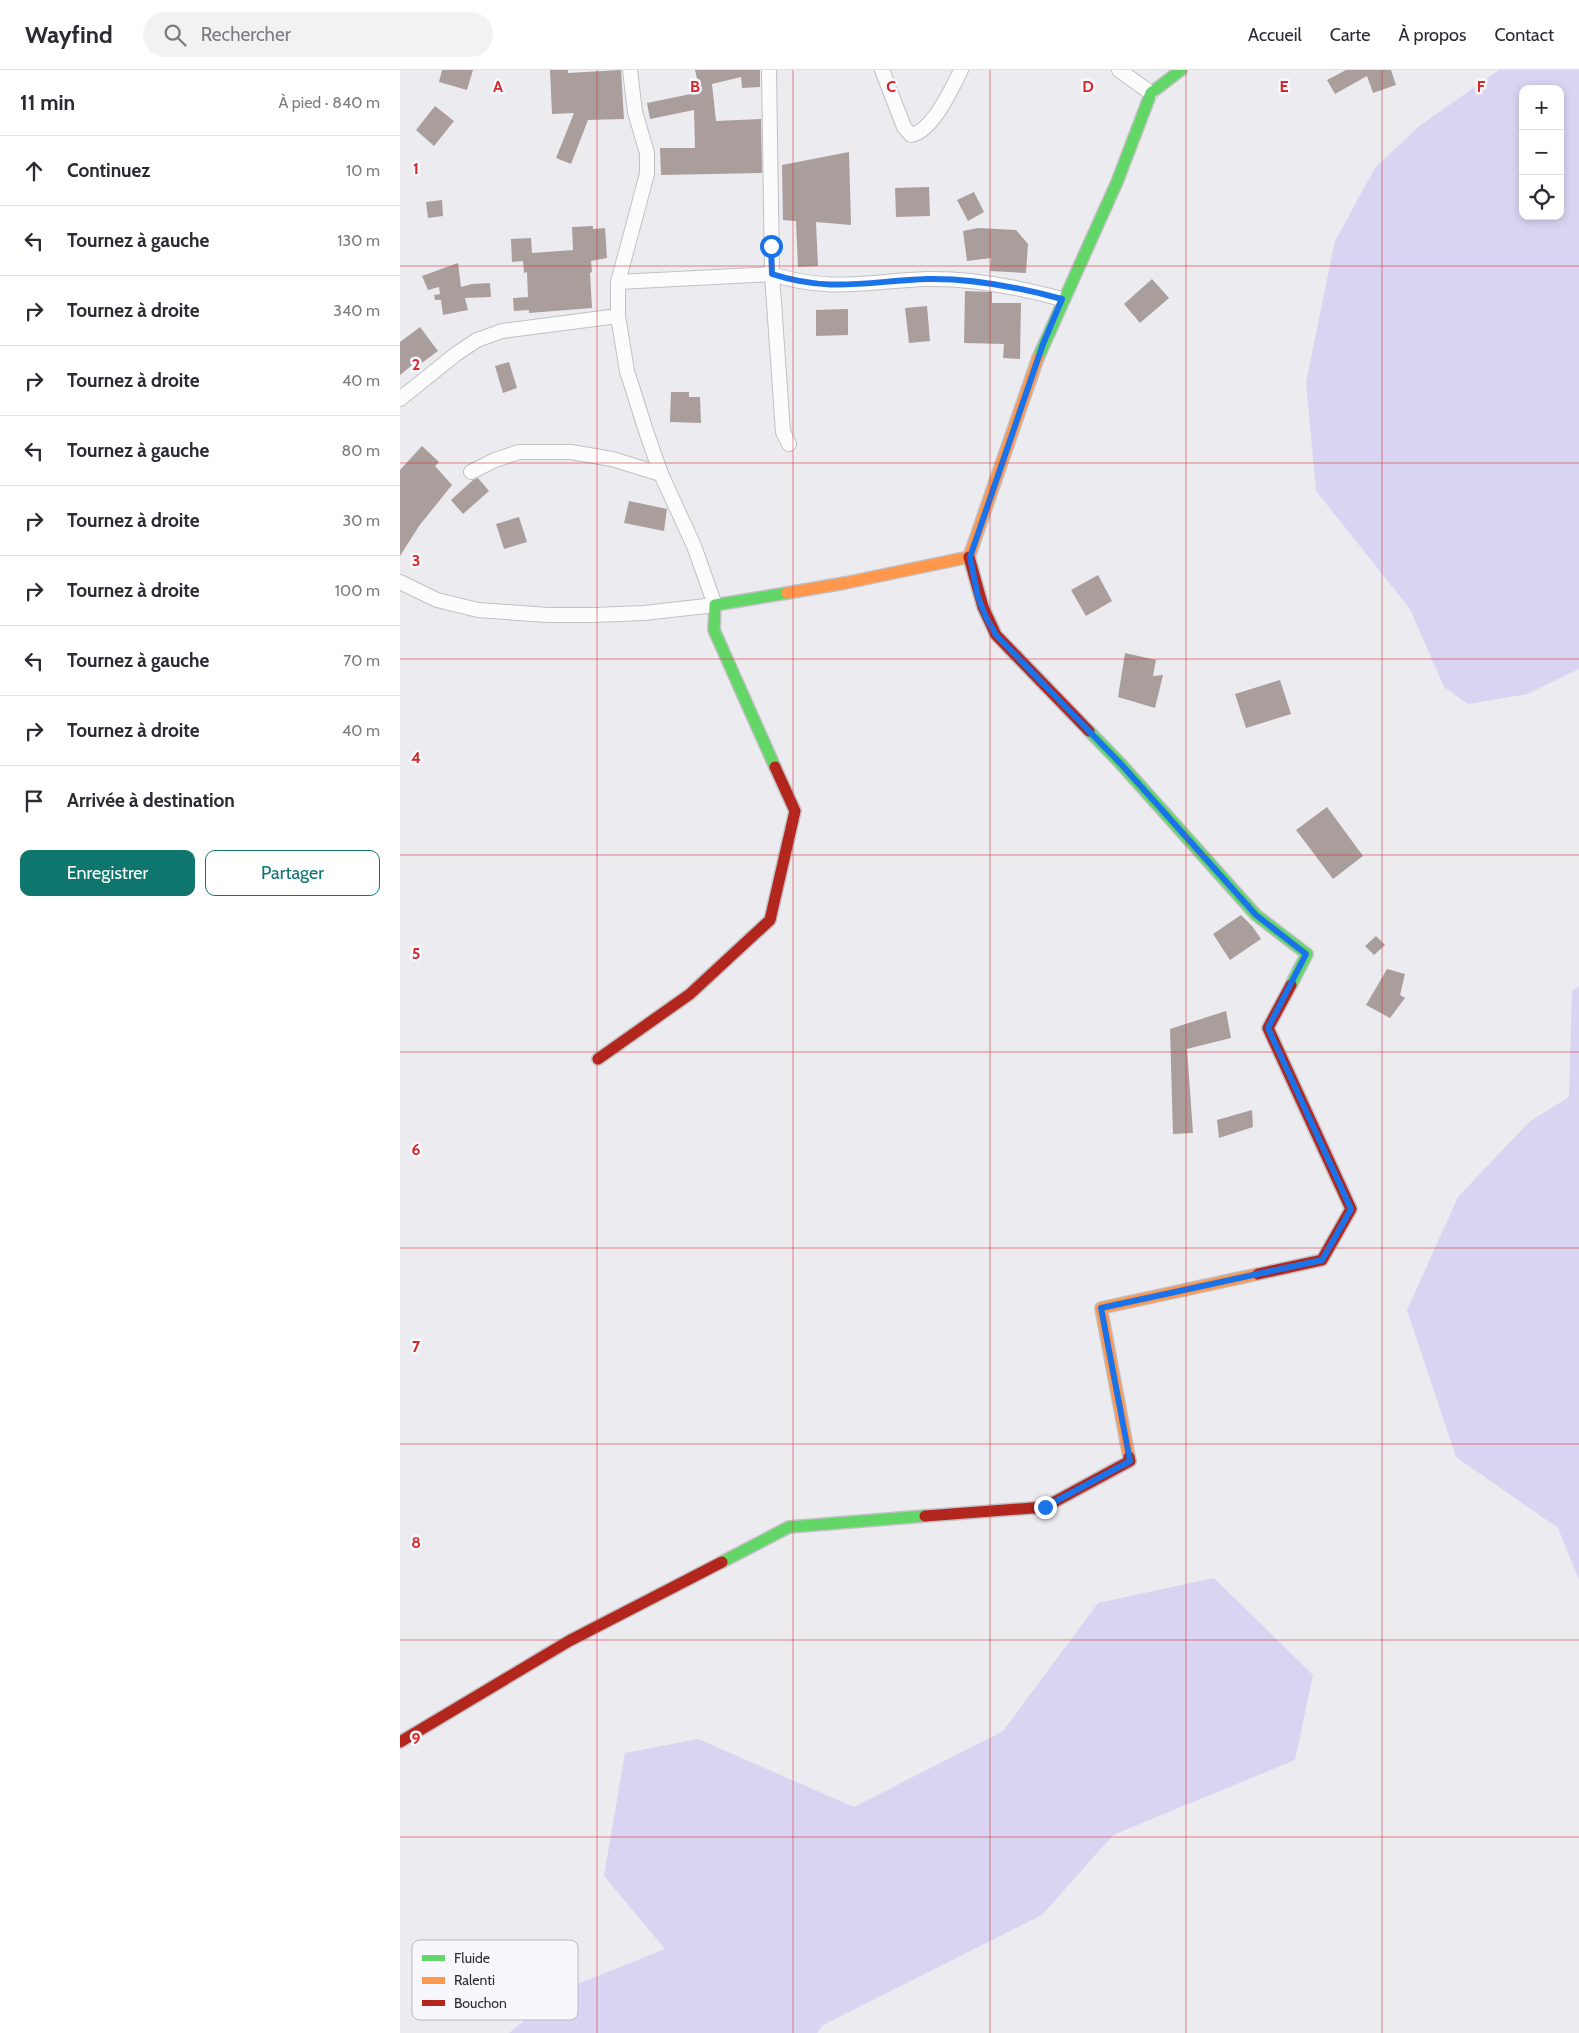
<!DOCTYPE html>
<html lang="fr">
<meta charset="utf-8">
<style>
body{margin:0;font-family:Cabin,sans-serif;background:#f2f2f3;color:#2b2b33}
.controls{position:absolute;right:15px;top:15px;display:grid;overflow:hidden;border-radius:10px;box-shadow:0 2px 8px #0003}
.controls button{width:45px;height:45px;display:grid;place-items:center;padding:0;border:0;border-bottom:1px solid #e1e1e2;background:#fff;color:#2b2b33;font:25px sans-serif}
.stop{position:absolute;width:15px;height:15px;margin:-11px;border:4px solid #1a73e8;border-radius:50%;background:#fff}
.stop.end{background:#1a73e8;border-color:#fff;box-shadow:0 1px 5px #0008}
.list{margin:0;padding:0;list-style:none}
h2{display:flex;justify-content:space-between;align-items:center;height:65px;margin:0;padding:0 20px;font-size:21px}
h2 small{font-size:16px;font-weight:400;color:#7c7c81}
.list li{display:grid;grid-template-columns:32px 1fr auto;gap:15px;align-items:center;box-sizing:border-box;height:70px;padding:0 20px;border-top:1px solid #e1e1e2}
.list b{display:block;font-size:19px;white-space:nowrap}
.list em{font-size:16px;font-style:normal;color:#7c7c81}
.actions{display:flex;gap:10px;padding:15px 20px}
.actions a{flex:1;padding:11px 0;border:1px solid #0f766e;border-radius:10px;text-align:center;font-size:18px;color:#0f766e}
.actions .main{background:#0f766e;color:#fff}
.icon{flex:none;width:28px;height:28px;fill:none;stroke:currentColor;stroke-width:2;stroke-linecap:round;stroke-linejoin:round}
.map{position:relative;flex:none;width:1179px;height:1963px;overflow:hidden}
header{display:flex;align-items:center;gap:30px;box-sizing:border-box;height:70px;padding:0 25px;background:#fff;border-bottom:1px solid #e1e1e2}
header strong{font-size:24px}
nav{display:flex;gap:28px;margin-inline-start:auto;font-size:18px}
.search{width:350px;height:45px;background:#f2f2f3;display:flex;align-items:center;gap:12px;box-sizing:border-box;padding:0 18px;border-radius:28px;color:#7c7c81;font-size:19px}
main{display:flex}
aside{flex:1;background:#fff}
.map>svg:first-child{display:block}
.green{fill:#d9d4f1;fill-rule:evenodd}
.building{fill:#aa9e9c}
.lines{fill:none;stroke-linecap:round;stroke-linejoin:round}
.street-casing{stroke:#c1c1c4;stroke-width:16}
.fast-casing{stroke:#c1c1c4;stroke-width:14}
.slow-casing{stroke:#c1c1c4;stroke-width:14}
.jam-casing{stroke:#c1c1c4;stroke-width:14}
.street{stroke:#fcfcfd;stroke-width:14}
.fast{stroke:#63d668;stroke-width:11}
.slow{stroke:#ff974d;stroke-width:11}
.jam{stroke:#b3261e;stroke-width:11}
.route{stroke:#1a73e8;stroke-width:6}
.grid{fill:none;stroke:#d62828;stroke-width:1;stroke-opacity:0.55}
.key{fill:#f8f7fe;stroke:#bbbac0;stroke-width:1}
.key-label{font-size:14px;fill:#2c2b2e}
.grid-label{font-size:16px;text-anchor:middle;font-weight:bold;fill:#d62828;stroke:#f8f7fe;stroke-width:5;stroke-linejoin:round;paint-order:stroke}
</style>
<header>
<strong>Wayfind</strong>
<div class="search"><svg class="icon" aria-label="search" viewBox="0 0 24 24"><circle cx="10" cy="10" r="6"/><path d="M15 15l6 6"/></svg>Rechercher</div>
<nav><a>Accueil</a><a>Carte</a><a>À propos</a><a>Contact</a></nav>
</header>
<main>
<aside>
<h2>11 min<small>À pied · 840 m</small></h2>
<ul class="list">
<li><svg class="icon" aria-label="ahead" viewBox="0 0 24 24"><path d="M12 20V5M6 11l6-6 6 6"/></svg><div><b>Continuez</b></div><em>10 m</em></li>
<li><svg class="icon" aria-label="left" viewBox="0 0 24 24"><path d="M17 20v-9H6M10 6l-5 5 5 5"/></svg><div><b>Tournez à gauche</b></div><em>130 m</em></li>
<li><svg class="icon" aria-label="right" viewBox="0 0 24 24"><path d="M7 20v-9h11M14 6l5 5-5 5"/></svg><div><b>Tournez à droite</b></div><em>340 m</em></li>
<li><svg class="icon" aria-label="right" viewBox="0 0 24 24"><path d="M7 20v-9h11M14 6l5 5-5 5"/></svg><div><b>Tournez à droite</b></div><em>40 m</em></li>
<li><svg class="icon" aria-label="left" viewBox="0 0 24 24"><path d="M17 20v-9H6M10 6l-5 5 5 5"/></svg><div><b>Tournez à gauche</b></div><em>80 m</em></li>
<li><svg class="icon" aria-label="right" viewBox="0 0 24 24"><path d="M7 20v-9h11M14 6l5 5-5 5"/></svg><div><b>Tournez à droite</b></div><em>30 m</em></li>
<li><svg class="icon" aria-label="right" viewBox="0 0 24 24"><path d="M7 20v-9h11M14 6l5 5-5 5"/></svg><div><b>Tournez à droite</b></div><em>100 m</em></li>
<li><svg class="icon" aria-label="left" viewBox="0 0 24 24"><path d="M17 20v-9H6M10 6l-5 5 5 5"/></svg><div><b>Tournez à gauche</b></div><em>70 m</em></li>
<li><svg class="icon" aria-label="right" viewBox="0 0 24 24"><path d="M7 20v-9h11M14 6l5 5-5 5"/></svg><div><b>Tournez à droite</b></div><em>40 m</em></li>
<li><svg class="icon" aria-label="arrive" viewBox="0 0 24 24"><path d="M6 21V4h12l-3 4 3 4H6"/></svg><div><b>Arrivée à destination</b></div></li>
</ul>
<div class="actions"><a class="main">Enregistrer</a><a>Partager</a></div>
</aside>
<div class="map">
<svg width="1179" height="1963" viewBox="0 0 1179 1963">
<rect width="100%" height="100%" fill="#ecebf0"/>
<g class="green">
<path d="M1099,0h80v599l-52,25 -59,10 -24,-17 -34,-78 -94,-118 -10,-109 29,-141 40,-73 43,-41zM1123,19h37v127h-37z"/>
<path d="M1179,916v594l-21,-52 -102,-71 -49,-147 51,-113 71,-75 40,-25 3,-106z"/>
<path d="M814,1508l99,97 -18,85 -182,75 -71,80 -219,110 -6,8h-308l51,-42 105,-42 -61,-73 21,-123 73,-14 156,68 149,-76 95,-128z"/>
</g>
<g class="building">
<path d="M42,0h31l-6,20 -28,-8z"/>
<path d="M150,0h18v3l53,-3 3,49 -36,1 -17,44 -15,-6 18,-45 -22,1z"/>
<path d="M295,0h65v17l-18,1 -1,-11 -29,7 4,37 45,-2 1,54 -101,2 -1,-27h35l-1,-38 -44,9 -3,-16 53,-11z"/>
<path d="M946,0h45l5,15 -23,8 -6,-17 -32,18 -8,-14z"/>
<path d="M35,36l19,15 -20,25 -18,-16z"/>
<path d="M449,82l2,73 -35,-3 2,44 -20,1 -2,-46 -13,-1 -1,-55z"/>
<path d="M529,117l1,29 -34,1 -1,-29z"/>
<path d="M574,122l10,20 -16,9 -11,-21z"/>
<path d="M42,130l1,16 -15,2 -2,-16z"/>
<path d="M193,156v3l12,-1 2,30 -16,3 1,11 -2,1 2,35 -63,5v-3l-15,1 -1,-13 15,-1 -1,-25 -3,1 -1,-12 -11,1 -1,-23 20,-1 1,15 41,-3 -1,-23z"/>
<path d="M578,158l38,2 12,14 -2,29 -36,-2 1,-13 -24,3 -4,-30z"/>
<path d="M58,193l3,24 11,-3 18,-1 1,14 -26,1 3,12 -25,5 -2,-15h-6l-1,-5 6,-1 -1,-7 -11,3 -6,-14z"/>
<path d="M752,209l17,19 -29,25 -16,-19z"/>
<path d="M565,221l27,1v11h29l-1,56 -17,-1 1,-14 -40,-1z"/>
<path d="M527,236l3,35 -21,2 -4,-35z"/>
<path d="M448,239v26l-32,1v-26z"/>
<path d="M20,257l18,24 -19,14 -2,-4 -17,14v-33z"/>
<path d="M109,292l8,26 -14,5 -8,-27z"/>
<path d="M271,322h18v5h11l1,26 -31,-1z"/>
<path d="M22,376l17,16 -4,4 17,19 -33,41 -19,30v-86z"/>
<path d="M78,408l11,13 -26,23 -12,-14 22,-20z"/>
<path d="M229,431l38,8 -3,22 -40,-8z"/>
<path d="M119,447l8,25 -23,7 -8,-25z"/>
<path d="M698,505l14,26 -26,15 -15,-26z"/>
<path d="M725,583l31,7 -3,16 10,-1 -8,33 -37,-11z"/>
<path d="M880,610l11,34 -45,14 -11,-34z"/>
<path d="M927,737l36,49 -30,23 -37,-49z"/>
<path d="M841,845l11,11 9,13 -31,21 -17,-26z"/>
<path d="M976,866l9,9 -11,10 -9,-9z"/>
<path d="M987,899l18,5 -5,21 5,3 -15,20 -24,-13z"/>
<path d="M826,941l5,27 -44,11 6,84 -20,1 -3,-105z"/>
<path d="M852,1040l1,17 -34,11 -2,-18z"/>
</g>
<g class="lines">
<g class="street-casing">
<g id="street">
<path d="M369,0l3,204c58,19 98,7 155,5 46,-1 91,8 135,20"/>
<path d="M482,0l22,57 7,8c22,-4 41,-47 50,-65"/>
<path d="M719,0l32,23"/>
<path d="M218,212l154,-8 11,158 6,12"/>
<path d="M0,329l56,-45 21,-14 25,-9 116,-15"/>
<path d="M71,402l24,-12 24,-8h52l41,7 49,15"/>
<path d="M0,512l37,18 41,10 70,5h45l51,-2 71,-8 -21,-59 -33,-72 -15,-43 -19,-60 -9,-55v-34l29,-108v-21l-12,-41 -5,-42"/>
</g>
</g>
<g class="fast-casing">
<g id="fast">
<path d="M638,288l79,-176 34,-89 30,-23"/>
<path d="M689,661l31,32 136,152 51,39 -16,31"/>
<path d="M375,697l-61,-137 1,-25 72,-12"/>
<path d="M322,1492l67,-35 136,-11"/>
</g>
</g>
<g class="slow-casing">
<g id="slow">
<path d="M387,523l58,-10 124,-26 69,-199"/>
<path d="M729,1387l-28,-149 157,-34"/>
</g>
</g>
<g class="jam-casing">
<g id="jam">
<path d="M569,487l14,50 13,28 93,96"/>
<path d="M198,989l92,-65 80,-74 25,-109 -20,-44"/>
<path d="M858,1204l64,-14 29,-51 -83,-181 23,-43"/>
<path d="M525,1446l120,-9 85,-46 -1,-4"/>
<path d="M0,1672l169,-101 153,-79"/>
</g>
</g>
<use href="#street" class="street"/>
<use href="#fast" class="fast"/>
<use href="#slow" class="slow"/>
<use href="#jam" class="jam"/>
</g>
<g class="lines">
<path class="route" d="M371,176l1,28c58,19 98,7 155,5 46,-1 91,8 135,20l-19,45 -73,213 8,40 8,20 10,18 124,128 136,152 50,39 -38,74 83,181 -29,51 -221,48 29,153 -85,46"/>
</g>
<path class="grid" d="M197,0v1963M393,0v1963M590,0v1963M786,0v1963M982,0v1963M0,196h1179M0,393h1179M0,589h1179M0,785h1179M0,982h1179M0,1178h1179M0,1374h1179M0,1570h1179M0,1767h1179"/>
<rect x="12" y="1870" width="166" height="80" rx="8" class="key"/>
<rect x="22" y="1885" width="23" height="6" fill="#63d668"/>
<rect x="22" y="1907" width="23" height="7" fill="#ff974d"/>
<rect x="22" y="1930" width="23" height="6" fill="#b3261e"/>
<g class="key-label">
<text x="54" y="1893">Fluide</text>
<text x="54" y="1915">Ralenti</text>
<text x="54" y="1938">Bouchon</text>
</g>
<g class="grid-label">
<text x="98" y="22">A</text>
<text x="295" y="22">B</text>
<text x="491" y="22">C</text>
<text x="688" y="22">D</text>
<text x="884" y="22">E</text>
<text x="1081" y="22">F</text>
<text x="16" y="104">1</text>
<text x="16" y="300">2</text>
<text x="16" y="496">3</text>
<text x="16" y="693">4</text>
<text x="16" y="889">5</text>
<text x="16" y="1085">6</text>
<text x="16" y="1282">7</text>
<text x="16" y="1478">8</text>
<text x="16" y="1674">9</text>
</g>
</svg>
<div class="controls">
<button>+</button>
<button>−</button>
<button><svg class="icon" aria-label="locate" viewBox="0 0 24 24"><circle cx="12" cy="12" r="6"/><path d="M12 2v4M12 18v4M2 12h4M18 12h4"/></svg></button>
</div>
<div class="stop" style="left:371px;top:176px"></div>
<div class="stop end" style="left:645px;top:1437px"></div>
</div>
</main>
